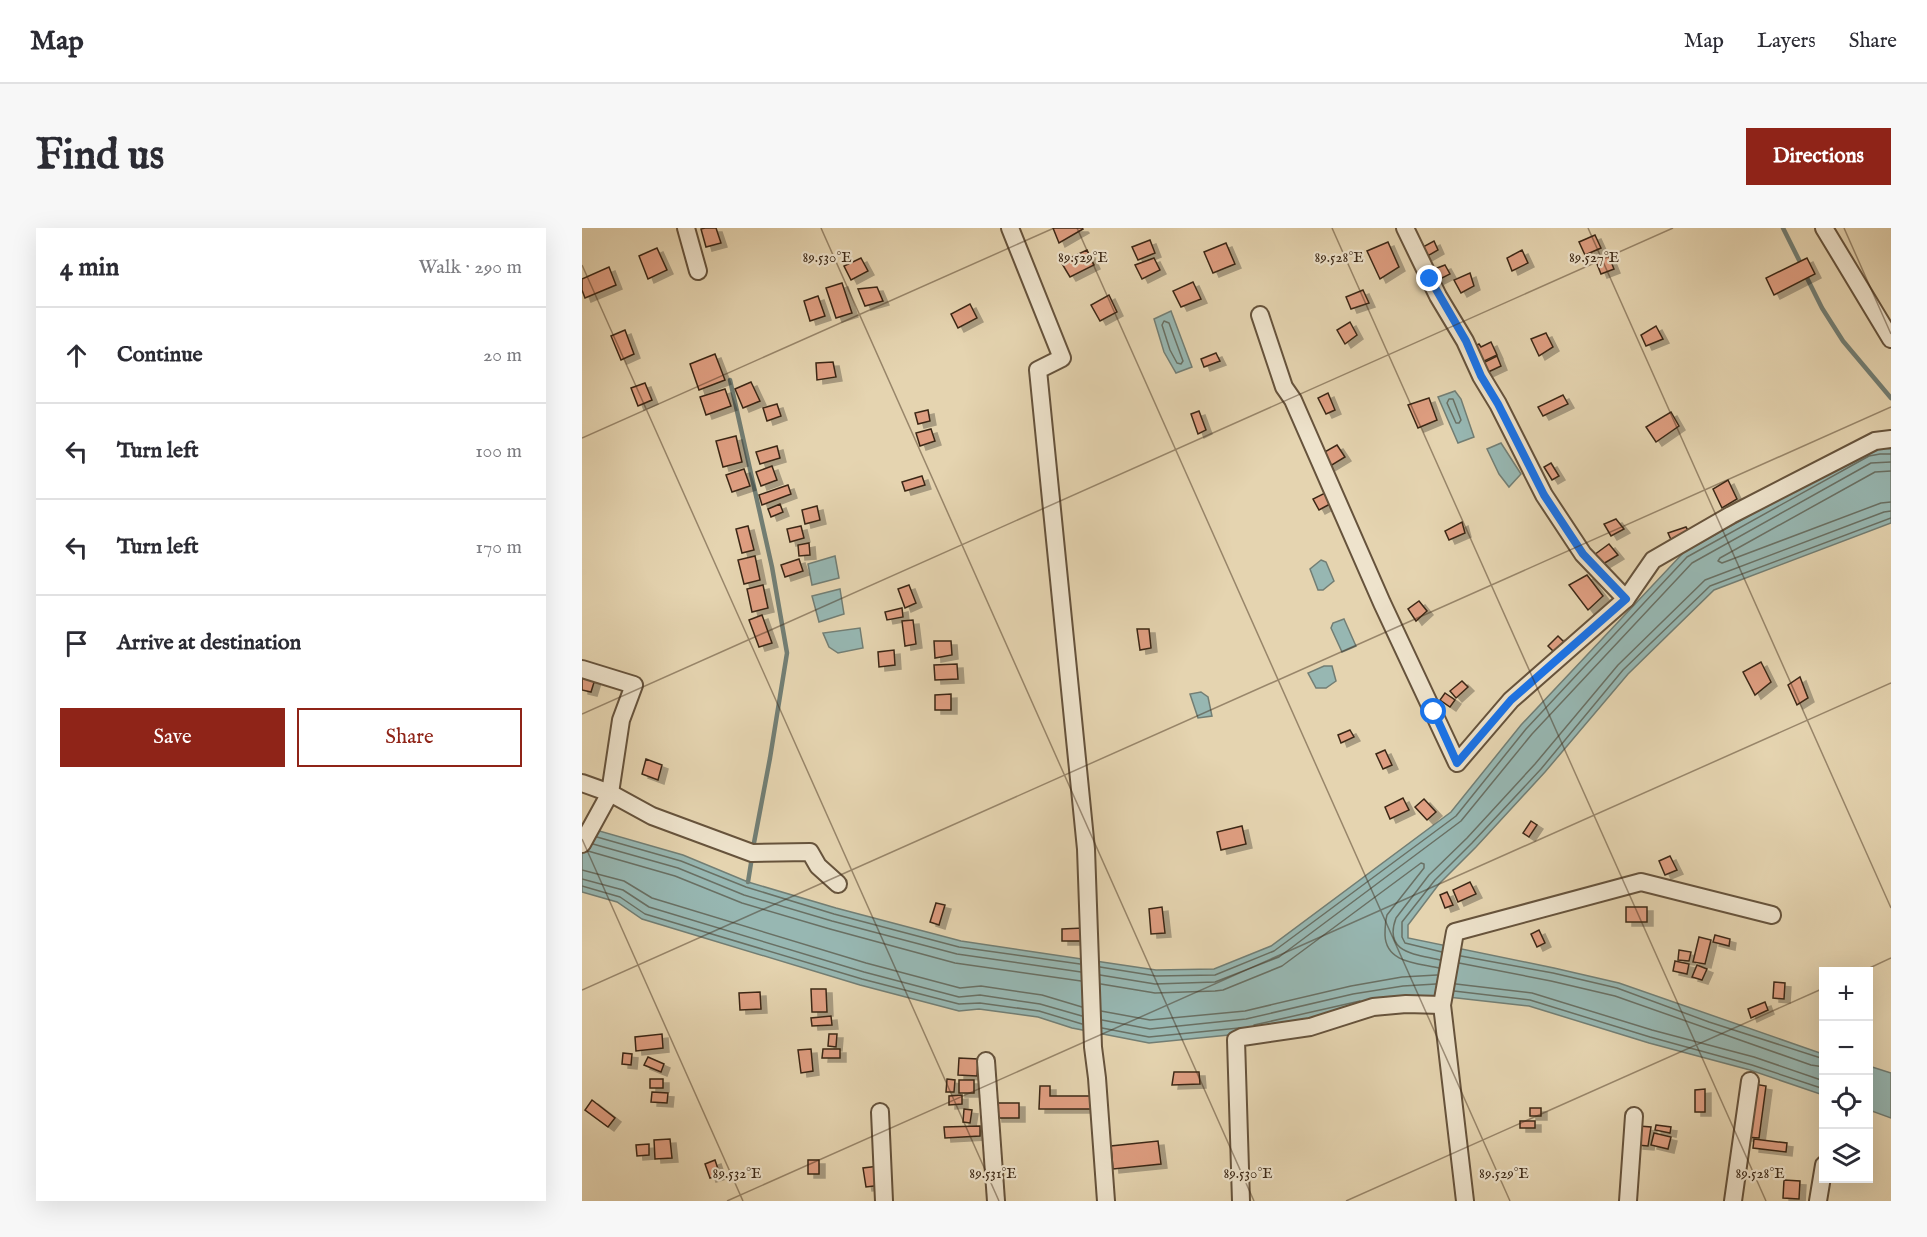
<!DOCTYPE html>
<meta charset="utf-8">
<style>
body{margin:0;font-family:"IM FELL English",serif;background:#f7f7f7;color:#2b2b33}
.controls{position:absolute;right:18px;bottom:18px;display:grid;overflow:hidden;border-radius:0px;box-shadow:0 6px 24px #0002}
.controls button{width:54px;height:54px;display:grid;place-items:center;padding:0;border:0;border-bottom:2px solid #e1e1e2;background:#fff;color:#2b2b33;font:30px sans-serif}
.stop{position:absolute;width:18px;height:18px;margin:-14px;border:4px solid #1a73e8;border-radius:50%;background:#fff}
.stop.end{background:#1a73e8;border-color:#fff;box-shadow:0 2px 6px #0008}
.list{margin:0;padding:0;list-style:none}
h2{display:flex;justify-content:space-between;align-items:center;height:78px;margin:0;padding:0 24px;font-size:26px}
h2 small{font-size:20px;font-weight:400;color:#7c7c81}
.list li{display:grid;grid-template-columns:39px 1fr auto;gap:18px;align-items:center;box-sizing:border-box;height:96px;padding:0 24px;border-top:2px solid #e1e1e2}
.list b{display:block;font-size:22px;white-space:nowrap}
.list em{font-size:20px;font-style:normal;color:#7c7c81}
.actions{display:flex;gap:12px;padding:18px 24px}
.actions a{flex:1;padding:14px 0;border:2px solid #8f2418;border-radius:0px;text-align:center;font-size:21px;color:#8f2418}
.actions .main{background:#8f2418;color:#fff}
.icon{flex:none;width:33px;height:33px;fill:none;stroke:currentColor;stroke-width:2;stroke-linecap:round;stroke-linejoin:round}
.map{position:relative;flex:none;width:1309px;height:973px;overflow:hidden;border-radius:0px}
header{display:flex;align-items:center;gap:36px;box-sizing:border-box;height:84px;padding:0 30px;background:#fff;border-bottom:2px solid #e1e1e2}
header strong{font-size:28px}
nav{display:flex;gap:33px;margin-inline-start:auto;font-size:21px}
.intro{display:flex;align-items:center;justify-content:space-between;box-sizing:border-box;height:144px;padding:0 36px}
h1{margin:0;font-size:42px}
.button{padding:15px 27px;border-radius:0px;background:#8f2418;color:#fff;font-size:21px;font-weight:700}
main{display:flex;gap:36px;padding:0 36px}
aside{flex:1;background:#fff;border-radius:0px;box-shadow:0 6px 24px #0002}
.map>svg:first-child{display:block}
.water{fill:#97b7b2;stroke:#727e74;stroke-width:1.5}
.lines{fill:none;stroke-linecap:round;stroke-linejoin:round}
.shore{stroke:#697064;stroke-width:1.5}
.stream{stroke:#727e74;stroke-width:4.5}
.building{fill:#df9e81;stroke:#3b2816;stroke-width:1.5;filter:url(#shadow)}
.minor-casing{stroke:#66533c;stroke-width:20}
.minor{stroke:#eee3cc;stroke-width:16}
.route{stroke:#1a73e8;stroke-width:8}
.ticks{fill:none;stroke:#3b2816;stroke-width:1.5;stroke-opacity:0.45}
.ticks-label{font-size:15px;text-anchor:middle;fill:#3b2816;stroke:#eee3cc;stroke-width:4.5;stroke-linejoin:round;paint-order:stroke}
</style>
<header>
<strong>Map</strong>
<nav><a>Map</a><a>Layers</a><a>Share</a></nav>
</header>
<div class="intro"><h1>Find us</h1><a class="button">Directions</a></div>
<main>
<aside>
<h2>4 min<small>Walk · 290 m</small></h2>
<ul class="list">
<li><svg class="icon" aria-label="ahead" viewBox="0 0 24 24"><path d="M12 20V5M6 11l6-6 6 6"/></svg><div><b>Continue</b></div><em>20 m</em></li>
<li><svg class="icon" aria-label="left" viewBox="0 0 24 24"><path d="M17 20v-9H6M10 6l-5 5 5 5"/></svg><div><b>Turn left</b></div><em>100 m</em></li>
<li><svg class="icon" aria-label="left" viewBox="0 0 24 24"><path d="M17 20v-9H6M10 6l-5 5 5 5"/></svg><div><b>Turn left</b></div><em>170 m</em></li>
<li><svg class="icon" aria-label="arrive" viewBox="0 0 24 24"><path d="M6 21V4h12l-3 4 3 4H6"/></svg><div><b>Arrive at destination</b></div></li>
</ul>
<div class="actions"><a class="main">Save</a><a>Share</a></div>
</aside>
<div class="map">
<svg width="1309" height="973" viewBox="0 0 1309 973">
<defs>
<filter id="shadow"><feDropShadow dx="6" dy="4" stdDeviation="0" flood-color="#0004"/></filter>
</defs>
<rect width="100%" height="100%" fill="#e5d4b0"/>
<filter id="stains"><feTurbulence type="fractalNoise" baseFrequency=".00333" numOctaves="4"/><feColorMatrix values="0 0 0 0 .2 0 0 0 0 .09 0 0 0 0 .02 0 0 0 .5 -.17"/></filter>
<radialGradient id="worn" r=".72"><stop offset=".6" stop-color="#630" stop-opacity="0"/><stop offset="1" stop-color="#630" stop-opacity=".3"/></radialGradient>
<g class="water">
<path d="M589,83l21,56 -16,6 -12,-21 -10,-33z"/>
<path d="M873,163l6,8 13,38 -16,6 -20,-46z"/>
<path d="M919,215l20,31 -12,13 -10,-13 -12,-25z"/>
<path d="M1298,220l11,1v74l-177,67 -86,84 -83,98 -69,75 -37,37 -31,41v13l146,30 65,15 204,71v41l-73,-25 -101,-27 -120,-37 -81,-9 -93,11 -106,25 -100,10 -77,-15 -34,-11 -59,-8 -20,2 -99,-26 -218,-66 -25,-17 -35,-10v-66l101,29 65,27 88,26 125,33 195,29 58,-1 57,-23 180,-134 70,-87 163,-173 183,-102z"/>
<path d="M253,328l4,22 -27,7 -4,-21z"/>
<path d="M739,332l5,2 8,19 -11,9h-5l-8,-21z"/>
<path d="M258,361l4,25 -25,8 -7,-26z"/>
<path d="M762,391l12,27 -14,6 -11,-24 2,-5z"/>
<path d="M278,400l3,20 -25,5 -9,-6 -6,-14z"/>
<path d="M742,438h8l4,15 -10,7h-10l-8,-15z"/>
<path d="M619,464l7,5 4,19 -14,2 -8,-24z"/>
<path d="M1287,838l22,7v45l-22,-8z"/>
</g>
<g class="lines">
<g class="shore">
<path d="M582,93l5,2 14,38 -2,3 -4,-1 -7,-13 -8,-25z"/>
<path d="M867,171h4l8,21 -2,3h-3l-9,-20z"/>
<path d="M1309,243l-16,1 -155,86 -2,3 4,2 159,-60 10,-1"/>
<path d="M15,609l84,24 65,26 88,27 125,33 121,17"/>
<path d="M11,616l85,24 66,27 88,26 125,33 124,18"/>
<path d="M6,623l87,25 67,27 88,26 125,34 126,18"/>
<path d="M0,642l42,11 28,17 214,65 94,25 21,-2 61,9 40,12"/>
<path d="M0,651l41,11 26,17 215,65 95,25 21,-2 60,9 42,12"/>
<path d="M0,658l38,11 25,17 217,65 97,25 21,-1 59,8 43,13"/>
<path d="M860,724l-37,-9 -3,-6v-15l33,-42 37,-37 69,-74 82,-99 87,-84 181,-68"/>
<path d="M879,728l92,17 64,15 92,34 115,37"/>
<path d="M858,732c-25,-6 -57,-7 -44,-42l33,-43 38,-37 68,-74 83,-99 87,-85 179,-68 7,-1"/>
<path d="M877,735l92,18 64,15 196,69 13,2"/>
<path d="M518,739l56,9 59,-1 59,-24 182,-135 70,-87 161,-172 182,-101 11,-2h11"/>
<path d="M518,747l55,9 60,-2 64,-25 182,-136 71,-87 160,-171 179,-100 20,-1"/>
<path d="M519,756l54,9 60,-2 8,-1 59,-24 139,-103 3,1v4l-37,47c-2,7 -2,13 -2,20 1,28 32,28 54,33"/>
<path d="M874,756l76,9 120,37 102,27 70,24"/>
<path d="M872,763l76,9 120,37 102,28 72,24"/>
<path d="M519,783l49,9 95,-9 106,-25 51,-9 35,-2"/>
<path d="M520,792l48,9 96,-10 107,-25 50,-8 33,-2"/>
<path d="M672,797l106,-24"/>
<path d="M520,800l47,9 90,-9"/>
</g>
<g class="stream">
<path d="M1201,0l19,38"/>
<path d="M1223,46l17,34 21,33 48,57"/>
<path d="M148,152l42,187 15,86 -17,105 -17,90"/>
<path d="M166,654l4,-25"/>
</g>
</g>
<g class="building">
<path d="M123,0h11l5,15 -15,4 -5,-18z"/>
<path d="M471,0h29l1,1 -24,14z"/>
<path d="M1013,7l6,13 -16,7 -6,-13z"/>
<path d="M568,12l5,13 -17,7 -6,-13z"/>
<path d="M852,13l4,9 -14,8 -3,-10z"/>
<path d="M806,14l11,25 -19,12 -13,-28z"/>
<path d="M644,15l9,21 -22,9 -9,-21z"/>
<path d="M75,20l10,22 -19,9 -9,-23z"/>
<path d="M505,22l7,15 -24,12 -9,-15z"/>
<path d="M940,22l6,13 -16,8 -5,-13z"/>
<path d="M1026,26l6,15 -13,5 -6,-15z"/>
<path d="M279,30l7,13 -17,9 -7,-14z"/>
<path d="M572,30l6,12 -18,9 -7,-14z"/>
<path d="M1225,30l8,16 -41,21 -8,-17z"/>
<path d="M863,37l5,9 -12,6 -6,-10z"/>
<path d="M27,39l7,18 -31,13 -3,-8v-11z"/>
<path d="M888,45l4,13 -13,7 -7,-13z"/>
<path d="M611,54l8,17 -20,8 -8,-16z"/>
<path d="M260,55l10,30 -16,5 -10,-30z"/>
<path d="M295,59l6,14 -18,5 -7,-17z"/>
<path d="M781,62l6,13 -18,6 -5,-12z"/>
<path d="M527,67l8,17 -17,9 -9,-16z"/>
<path d="M236,68l7,20 -15,5 -6,-20z"/>
<path d="M388,76l7,14 -19,10 -7,-14z"/>
<path d="M768,94l7,13 -12,9 -8,-14z"/>
<path d="M1074,98l7,13 -17,7 -5,-11z"/>
<path d="M43,102l9,24 -13,6 -10,-24z"/>
<path d="M964,105l7,14 -14,9 -8,-17z"/>
<path d="M909,114l6,13 -19,9 -7,-16 8,-4 2,3z"/>
<path d="M634,125l4,8 -16,6 -3,-8z"/>
<path d="M133,126l10,26 -26,10 -9,-26z"/>
<path d="M915,128l4,10 -17,8 -5,-9z"/>
<path d="M251,134l3,15 -19,3 -1,-17z"/>
<path d="M169,154l9,19 -17,7 -8,-19z"/>
<path d="M63,155l7,17 -14,6 -7,-18z"/>
<path d="M143,161l6,17 -25,9 -6,-18z"/>
<path d="M746,165l7,17 -9,4 -8,-16z"/>
<path d="M981,167l5,9 -25,12 -5,-9z"/>
<path d="M847,170l8,22 -19,8 -10,-23z"/>
<path d="M195,176l4,12 -14,5 -4,-13z"/>
<path d="M346,182l2,11 -12,3 -3,-11z"/>
<path d="M617,183l7,19 -8,4 -7,-20z"/>
<path d="M1089,184l8,14 -23,16 -10,-15z"/>
<path d="M349,201l4,12 -15,5 -4,-13z"/>
<path d="M154,208l6,26 -19,5 -7,-26z"/>
<path d="M755,217l8,12 -18,11 -6,-14z"/>
<path d="M195,218l3,12 -20,6 -4,-12z"/>
<path d="M969,235l8,13 -7,4 -8,-13z"/>
<path d="M190,238l5,14 -16,6 -5,-14z"/>
<path d="M162,241l6,17 -18,6 -6,-17z"/>
<path d="M340,248l3,9 -20,6 -3,-9z"/>
<path d="M1146,252l9,19 -15,9 -9,-19z"/>
<path d="M206,257l3,9 -29,11 -3,-10z"/>
<path d="M745,264l3,12 -11,6 -6,-11z"/>
<path d="M198,276l3,8 -12,5 -3,-8z"/>
<path d="M235,278l3,14 -15,4 -3,-14z"/>
<path d="M1034,291l8,10 -13,7 -7,-12z"/>
<path d="M880,294l3,11 -16,7 -4,-9z"/>
<path d="M166,298l6,24 -12,3 -6,-24z"/>
<path d="M219,298l3,12 -14,4 -3,-13z"/>
<path d="M1104,299l3,5 -17,10 -4,-9z"/>
<path d="M227,315l1,12 -11,1 -1,-11z"/>
<path d="M1027,316l9,11 -15,9 -9,-9z"/>
<path d="M173,328l5,24 -16,4 -6,-24z"/>
<path d="M217,331l4,12 -18,6 -4,-12z"/>
<path d="M1005,347l16,21 -15,14 -19,-25z"/>
<path d="M181,357l5,23 -16,4 -5,-23z"/>
<path d="M327,357l7,18 -11,5 -7,-19z"/>
<path d="M837,373l8,10 -11,10 -8,-12z"/>
<path d="M320,380l1,9 -16,3 -2,-8z"/>
<path d="M180,387l10,28 -13,4 -10,-27z"/>
<path d="M331,392l3,24 -11,2 -3,-25z"/>
<path d="M555,401h12l2,19 -11,2z"/>
<path d="M976,408l9,9 -10,10 -9,-9z"/>
<path d="M352,413h17l1,14 -17,3z"/>
<path d="M312,422l1,15 -16,2 -1,-15z"/>
<path d="M1179,434l10,20 -16,13 -12,-23z"/>
<path d="M375,436l1,15 -23,1 -1,-15z"/>
<path d="M0,444l14,4 -5,16 -9,-2z"/>
<path d="M1218,449l8,21 -11,7 -9,-20z"/>
<path d="M880,453l6,6 -12,11 -6,-7z"/>
<path d="M863,465l10,7 -5,7 -10,-7z"/>
<path d="M369,466v16h-16v-15z"/>
<path d="M768,502l4,7 -13,6 -3,-8z"/>
<path d="M803,522l7,15 -9,4 -7,-15z"/>
<path d="M64,531l16,6 -4,15 -16,-6z"/>
<path d="M821,570l6,12 -19,9 -5,-12z"/>
<path d="M842,571l12,13 -9,8 -12,-13z"/>
<path d="M949,593l6,4 -8,12 -6,-4z"/>
<path d="M660,598l4,18 -25,6 -4,-18z"/>
<path d="M1088,628l7,14 -12,5 -6,-14z"/>
<path d="M888,654l6,12 -18,8 -5,-12z"/>
<path d="M865,664l6,13 -8,3 -5,-13z"/>
<path d="M354,675l9,2 -6,20 -9,-3z"/>
<path d="M580,679l3,26 -14,1 -2,-25z"/>
<rect x="1044" y="679" width="21" height="15"/>
<path d="M501,700v13h-21v-12z"/>
<path d="M957,702l6,13 -8,4 -6,-13z"/>
<path d="M1133,707l15,4 -1,7 -16,-4z"/>
<path d="M1117,709l12,3 -6,24 -12,-2z"/>
<path d="M1097,722l12,2 -2,9 -11,-1z"/>
<path d="M1093,733l14,3 -2,10 -14,-3z"/>
<path d="M1115,737l10,4 -5,11 -10,-3z"/>
<path d="M1192,754l11,1 -1,16 -11,-1z"/>
<path d="M229,761h15l1,23h-15z"/>
<path d="M178,764l1,17 -21,1 -1,-17z"/>
<path d="M1183,774l3,8 -17,8 -3,-9z"/>
<path d="M249,788l1,9 -20,1 -1,-8z"/>
<path d="M80,806l1,14 -27,3 -1,-14z"/>
<path d="M247,806h8l-1,13 -8,-1z"/>
<path d="M229,821l2,22 -12,2 -3,-23z"/>
<path d="M241,821h17v9h-18z"/>
<path d="M41,825l9,1 -1,11 -9,-1z"/>
<path d="M66,829l16,7 -3,8 -17,-7z"/>
<path d="M377,830l19,1 -1,17 -19,-1z"/>
<path d="M592,844h25l1,12 -28,1z"/>
<rect x="68" y="851" width="13" height="9"/>
<path d="M365,851l8,1 -1,12h-8z"/>
<rect x="377" y="852" width="15" height="13"/>
<path d="M1172,856l12,2 -7,52 -13,-1z"/>
<path d="M458,858h10v10h44v13h-55z"/>
<path d="M1123,861v23h-10v-22z"/>
<path d="M70,864l16,1 -1,10 -16,-1z"/>
<path d="M380,867v9l-13,1v-9z"/>
<path d="M10,872l23,18 -7,9 -23,-17z"/>
<path d="M413,875h24v15h-23z"/>
<rect x="948" y="880" width="11" height="8"/>
<path d="M382,881l8,1 -2,13 -7,-1z"/>
<rect x="938" y="893" width="15" height="7"/>
<path d="M1074,897l15,2 -1,6 -15,-3z"/>
<path d="M398,898v10l-35,2 -1,-11z"/>
<path d="M1057,898l12,1 -3,19 -11,-1z"/>
<path d="M1072,905l17,4 -3,12 -17,-4z"/>
<path d="M88,911l2,19 -17,1 -1,-19z"/>
<path d="M1172,911l33,4 -1,9 -33,-4z"/>
<path d="M576,913l3,23 -48,5 -2,-23z"/>
<path d="M67,916v11l-12,1 -1,-11z"/>
<path d="M133,932l5,15 -10,3 -5,-14z"/>
<rect x="226" y="932" width="11" height="14"/>
<path d="M297,938l3,19 -16,2 -3,-19z"/>
<path d="M1202,952l16,1 -1,18 -16,-1z"/>
</g>
<g class="lines">
<g class="minor-casing">
<g id="minor">
<path d="M104,0l12,43"/>
<path d="M428,0l52,130 -24,12 48,479 7,198 4,31 9,123"/>
<path d="M823,0l33,68 27,45 16,35 17,28 46,91 39,59 43,45"/>
<path d="M1242,0l67,111"/>
<path d="M678,87l24,72 9,13 89,203 75,160 54,-63 115,-101 27,-39 78,-45 144,-74 16,-2"/>
<path d="M0,441l52,16 -13,35 -11,73 -28,51"/>
<path d="M0,555l28,10 42,23 100,37 58,-1 8,14 20,18"/>
<path d="M404,833l10,140"/>
<path d="M298,884l4,89"/>
<path d="M659,973l-5,-161 6,-3 68,-10 63,-20 33,-3 36,1"/>
<path d="M883,973l-23,-196 13,-73 186,-50 131,33"/>
<path d="M1046,973l6,-85"/>
<path d="M1151,973l17,-120"/>
<path d="M1236,973l6,-36"/>
</g>
</g>
<use href="#minor" class="minor"/>
</g>
<g class="lines">
<path class="route" d="M848,51l36,62 15,35 17,28 46,91 39,59 43,45 -115,101 -54,63 -23,-51"/>
</g>
<path class="ticks" d="M239,0l433,973M495,0l433,973M750,0l434,973M1006,0l303,680M1262,0l47,106M0,37l417,936M0,210l472,-210M0,486l1091,-486M0,611l161,362M1279,744l30,-14M0,762l1309,-583M145,973l1164,-518M764,973l478,-213"/>
<g class="ticks-label">
<text x="245" y="34">89.530°E</text>
<text x="501" y="34">89.529°E</text>
<text x="757" y="34">89.528°E</text>
<text x="1012" y="34">89.527°E</text>
<text x="155" y="950">89.532°E</text>
<text x="411" y="950">89.531°E</text>
<text x="666" y="950">89.530°E</text>
<text x="922" y="950">89.529°E</text>
<text x="1178" y="950">89.528°E</text>
</g>
<rect width="100%" height="100%" filter="url(#stains)"/>
<rect width="100%" height="100%" fill="url(#worn)"/>
</svg>
<div class="controls">
<button>+</button>
<button>−</button>
<button><svg class="icon" aria-label="locate" viewBox="0 0 24 24"><circle cx="12" cy="12" r="6"/><path d="M12 2v4M12 18v4M2 12h4M18 12h4"/></svg></button>
<button><svg class="icon" aria-label="layers" viewBox="0 0 24 24"><path d="M12 4l9 5-9 5-9-5zM3 14l9 5 9-5"/></svg></button>
</div>
<div class="stop" style="left:852px;top:484px"></div>
<div class="stop end" style="left:848px;top:51px"></div>
</div>
</main>
